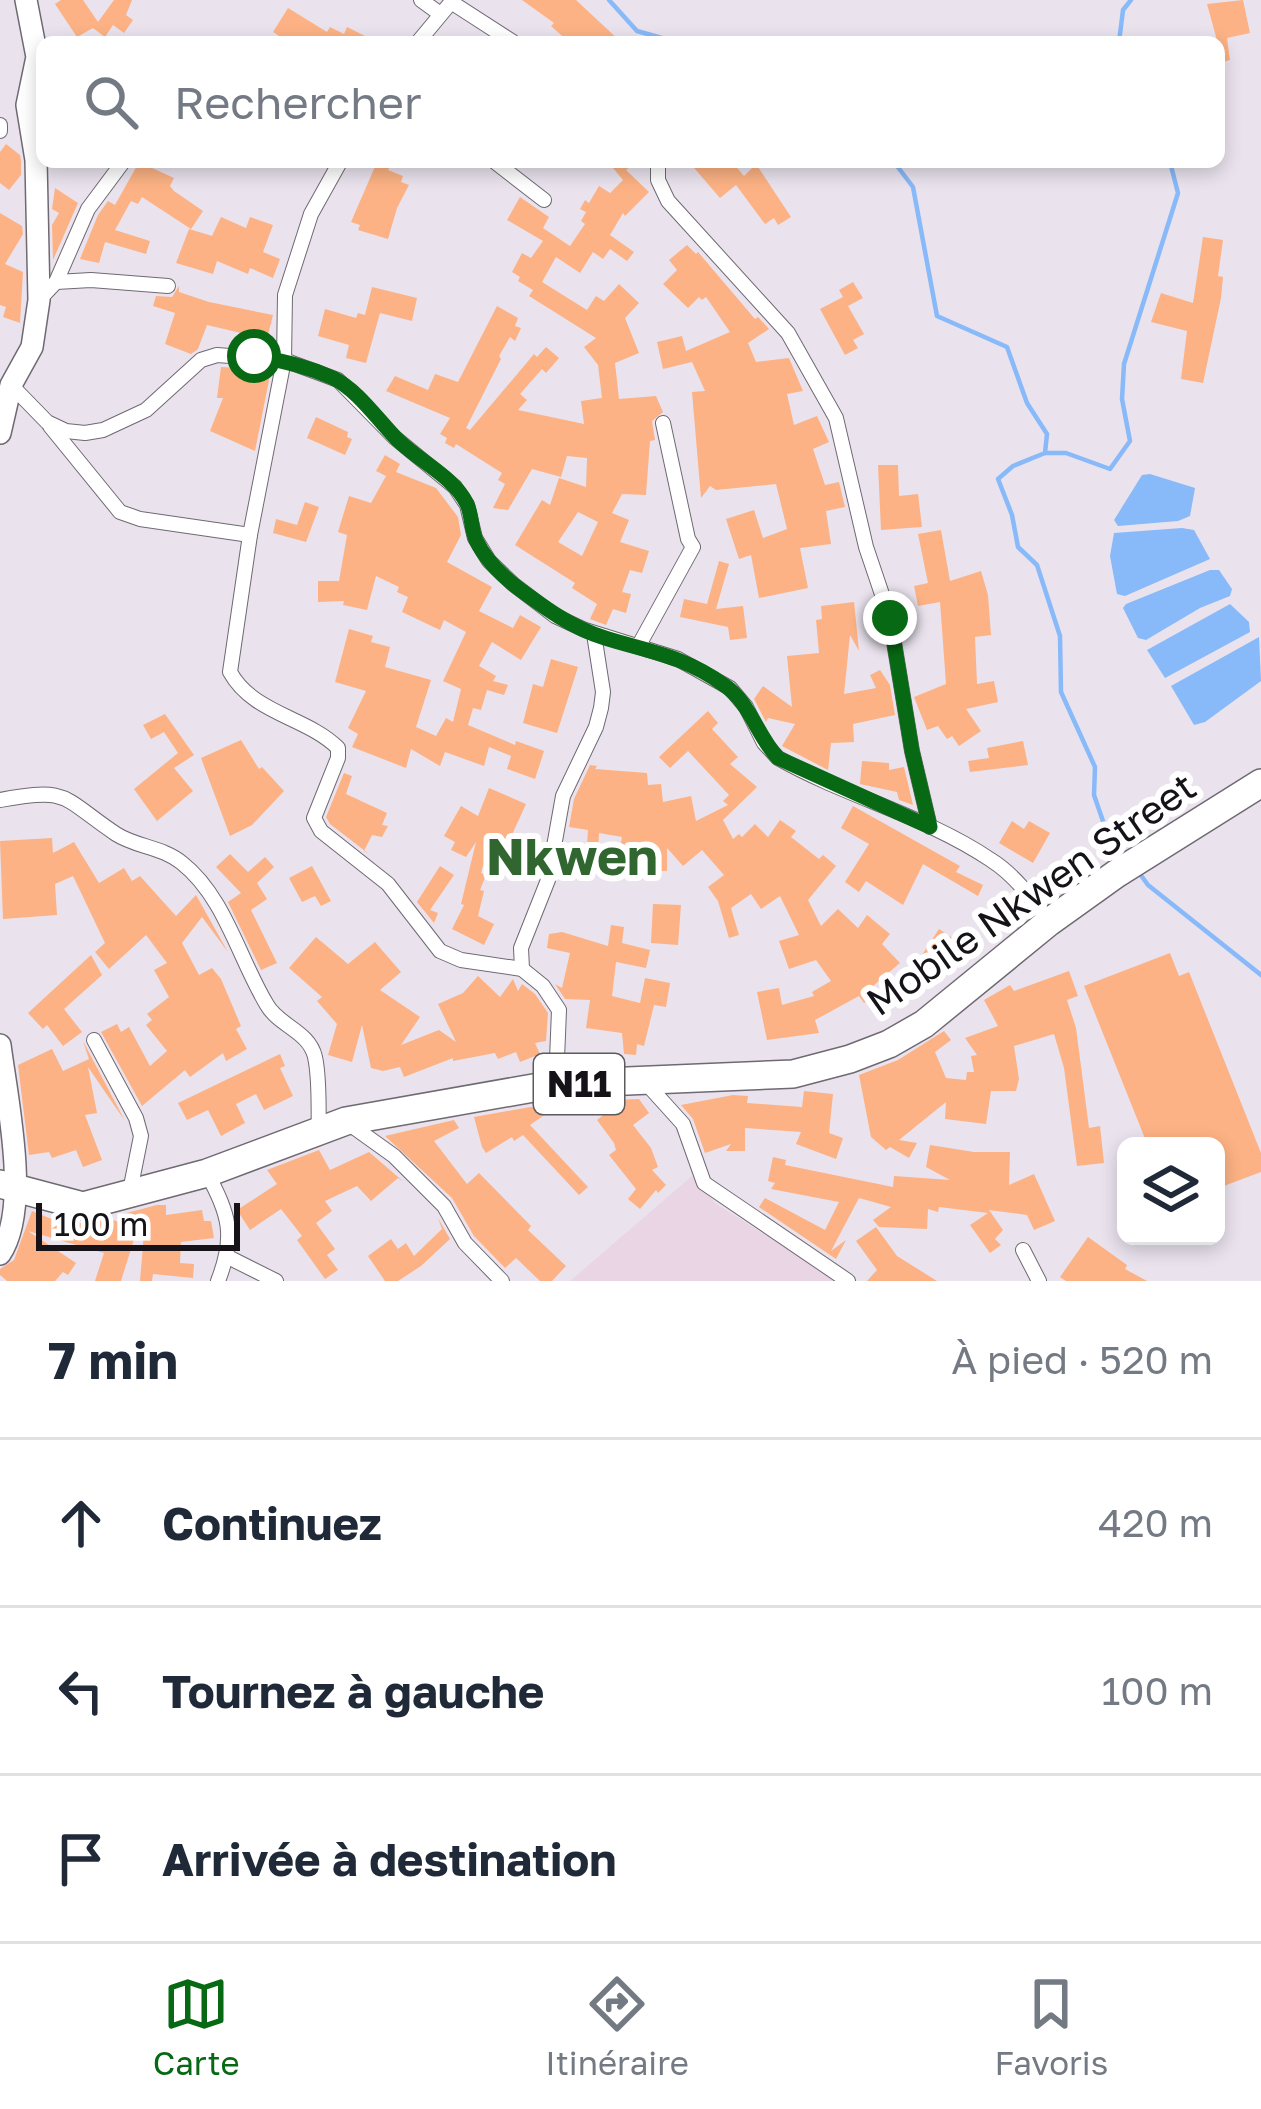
<!DOCTYPE html>
<html lang="fr">
<meta charset="utf-8">
<style>
body{margin:0;font-family:"Golos Text",sans-serif;background:#f6f6f7;color:#1f2937}
.controls{position:absolute;right:36px;bottom:36px;display:grid;overflow:hidden;border-radius:18px;box-shadow:0 6px 18px #0003}
.controls button{width:108px;height:108px;display:grid;place-items:center;padding:0;border:0;border-bottom:3px solid #e0e1e3;background:#fff;color:#1f2937;font:60px sans-serif}
.scale{position:absolute;left:36px;bottom:30px;width:204px;box-sizing:border-box;padding-left:12px;border:6px solid #151317;border-top:0;font-size:33px;line-height:42px;white-space:nowrap;color:#151317;-webkit-text-stroke:9px #fff;paint-order:stroke}
.stop{position:absolute;width:36px;height:36px;margin:-27px;border:9px solid #086914;border-radius:50%;background:#fff}
.stop.end{background:#086914;border-color:#fff;box-shadow:0 3px 12px #0008}
.list{margin:0;padding:0;list-style:none}
h2{display:flex;justify-content:space-between;align-items:center;height:156px;margin:0;padding:0 48px;font-size:51px}
h2 small{font-size:39px;font-weight:400;color:#747a83}
.list li{display:grid;grid-template-columns:78px 1fr auto;gap:36px;align-items:center;box-sizing:border-box;height:168px;padding:0 48px;border-top:3px solid #e0e1e3}
.list b{display:block;font-size:45px;white-space:nowrap}
.list em{font-size:39px;font-style:normal;color:#747a83}
.icon{flex:none;width:66px;height:66px;fill:none;stroke:currentColor;stroke-width:2;stroke-linecap:round;stroke-linejoin:round}
.map{position:relative;flex:none;width:1261px;height:1281px;overflow:hidden}
.search{position:absolute;background:#fff;box-shadow:0 6px 18px #0003;left:36px;right:36px;top:36px;height:132px;display:flex;align-items:center;gap:30px;box-sizing:border-box;padding:0 42px;border-radius:18px;color:#747a83;font-size:45px}
.sheet{height:660px;background:#fff}
nav{display:flex;justify-content:space-around;align-items:center;box-sizing:border-box;height:168px;border-top:3px solid #e0e1e3;background:#fff;font-size:33px;color:#747a83}
nav a{display:grid;justify-items:center;gap:6px}
nav .on{color:#086914}
.map>svg:first-child{display:block}
.industrial{fill:#ead5e4}
.water{fill:#88b9f9}
.lines{fill:none;stroke-linecap:round;stroke-linejoin:round}
.stream{stroke:#88b9f9;stroke-width:4.5}
.building{fill:#fcb284;fill-rule:evenodd}
.street-casing{stroke:#6f6972;stroke-width:16}
.secondary-casing{stroke:#6f6972;stroke-width:24}
.highway-casing{stroke:#6f6972;stroke-width:30}
.street{stroke:#fff;stroke-width:14}
.secondary{stroke:#fff;stroke-width:21}
.highway{stroke:#fff;stroke-width:27}
.route{stroke:#086914;stroke-width:15}
.labels{text-anchor:middle;stroke-width:12;stroke-linejoin:round;paint-order:stroke}
.shield{fill:#fff;stroke:#5b5a5d;stroke-width:3}
.shield-label{font-size:36px;font-weight:bold;fill:#151317}
.street-label{font-size:39px;fill:#151317;stroke:#fff}
.district-label{font-size:51px;font-weight:bold;fill:#316631;stroke:#fff}
</style>
<div class="map">
<svg width="1261" height="1281" viewBox="0 0 1261 1281">
<rect width="100%" height="100%" fill="#eae3ee"/>
<path class="industrial" d="M692,1176l23,27 122,78h-267z"/>
<g class="water">
<path d="M1150,474l45,14 -5,28 -12,5 -60,5 -4,-6 28,-45z"/>
<path d="M1182,528l12,2 16,29 -85,37 -8,-2 -7,-38 4,-23z"/>
<path d="M1210,570h9l13,19 -2,7 -30,12 -54,32 -8,-2 -15,-30 3,-4z"/>
<path d="M1230,604l19,18 1,10 -85,46 -18,-28z"/>
<path d="M1259,637l2,44 -56,41 -11,3 -23,-39z"/>
</g>
<g class="lines">
<g class="stream">
<path d="M609,0l28,31 39,11"/>
<path d="M1119,42l4,-32 8,-10"/>
<path d="M894,162l19,25 24,129 70,31 20,56 20,31 -2,19 -32,13 -15,13 14,36 6,32 19,18 23,71 1,56 34,75 -1,28 11,32 21,28"/>
<path d="M1045,453h21l44,16 20,-28 -8,-42 2,-35 54,-171 -8,-31"/>
<path d="M1140,874l8,11 113,90"/>
</g>
</g>
<g class="building">
<path d="M61,0h22l15,22 16,-22h18l-6,15 7,5 -9,13 -11,-8 -8,12 -12,-9 -16,9 -22,-33z"/>
<path d="M522,0h54l45,42h-52l-18,-16 3,-3z"/>
<path d="M1243,0l7,33 -23,5 3,22 -7,2 -16,-58z"/>
<path d="M288,8l39,24 3,-5 14,7 3,-7 30,15h-89l-15,-10z"/>
<path d="M6,144l14,11 1,6v14l-12,15 -9,-7v-31z"/>
<path d="M139,162l35,16 -4,8 4,5 29,20 -12,18 -49,-32 -4,7 -7,-3 -16,29 35,11 -4,13 -41,-12 -6,21 -19,-4 18,-44 10,-14 7,4z"/>
<path d="M377,162h16l-5,8 15,6 -2,6 8,3 -12,23 -9,31 -30,-9 2,-5 -9,-3z"/>
<path d="M608,162h28l-10,8 23,22 -24,24 -2,-3 -13,22 24,17 -7,9 -17,-12 -7,10 -10,-7 -13,21 -24,-16 -14,25 45,28 9,-14 8,5 15,-17 20,19 -14,15 14,35 -24,10 4,36 37,-3 7,16 -11,9 3,19 -5,1 -4,54 -24,-1 -10,19 17,7 -9,22 29,9 -7,22 -12,-3 -8,22 9,2 -5,19 -13,-4 -7,16 -16,-6 7,-15 -25,-16 3,-5 -60,-38 27,-45 8,5 9,-27 27,9 1,-29 -20,-2 -6,21 -29,-8 -24,41 -15,-2 12,-24 -7,-4 4,-7 -46,-29 -2,4 -9,-5 2,-5 -7,-4 10,-16 -64,-27 9,-15 33,14 7,-16 23,8 39,-76 21,12 -3,8 6,2 -6,13 -5,-4 -11,19 2,3 -35,69 4,2 64,-76 3,3 9,-10 13,11 -13,15 -4,-4 -22,25 7,6 -9,10 66,14 -3,-23 21,-3 -4,-33 -14,-18 12,-9 -67,-42 4,-6 -15,-9 2,-4 -8,-5 10,-19 9,5 12,-17 -36,-21 13,-23 29,20 -6,11 27,18 15,-22 -4,-3 5,-9 -6,-3 5,-9 4,3 10,-17 11,7 13,-13zM578,512l20,10 -16,34 -24,-14z"/>
<path d="M689,162h43l12,14 12,-12 35,53 -13,8 -4,-7 -9,6 -29,-39 -16,13z"/>
<path d="M55,188l23,15 -25,57 -1,-35 7,-12 -7,-4z"/>
<path d="M0,213l22,13 1,8 -18,30 18,8 -3,51 -17,-6 3,-10 -6,-2z"/>
<path d="M221,217l25,11 4,-11 23,8 -10,27 17,7 -7,19 -23,-10 -2,6 -31,-13 -4,13 -37,-11 13,-34 23,7z"/>
<path d="M1203,237l20,3 -5,36 5,1 -2,21 -18,85 -22,-4 6,-48 -36,-9 10,-29 32,10z"/>
<path d="M687,245l9,9 2,-2 57,67 3,-2 11,12 -21,14 8,19 33,-4 14,33 -16,3 7,31 23,-9 12,26 -16,7 12,36 14,-3 6,25 -19,4 5,33 -31,4 8,40 -49,10 -8,-43 -12,4 -13,-40 28,-9 9,28 24,-9 -11,-45 -60,6 -6,-4 -9,12 -9,-106 13,-1 -13,-29 -29,7 -6,-27 25,-6 4,15 44,-19 -24,-35 -4,3 -3,-3 -11,11 -25,-24 14,-14 -8,-10z"/>
<path d="M853,282l10,16 -15,8 16,28 -11,6 5,8 -13,7 -25,-46 23,-12 -4,-7z"/>
<path d="M179,286v6l30,10 64,13 -6,24 -60,-14 -9,24 -7,5 -26,-10 10,-31 -22,-7 3,-10 16,1z"/>
<path d="M372,287l45,11 -5,23 -32,-8 -14,50 -20,-5 3,-13 -31,-9 7,-27 31,9 2,-5 7,2z"/>
<path d="M221,367l50,3 -16,81 -45,-20 13,-33h-6z"/>
<path d="M316,417l32,15 -1,5 5,2 -7,16 -38,-17z"/>
<path d="M385,455l15,9 -4,8 40,16 22,29 3,18 -14,27 45,25 -13,24 34,17 7,-13 21,12 -20,33 -29,-18 -13,24 17,10 -3,5 15,4 -4,10 -17,-5 -6,20 -8,-2 -5,17 47,20 1,-4 28,10 -9,28 -28,-10 4,-13 -22,-9 -5,19 -39,-14 -5,14 -29,-17 -5,19 -54,-21 6,-13 -10,-6 18,-37 -31,-9 14,-53 24,7 -2,6 19,5 -5,20 46,13 -15,47 20,9 10,-18 7,4 8,-33 -18,-8 23,-49 -22,-12 -4,10 -38,-18 6,-15 -11,-5 2,-5 -23,-11 -9,34 -24,-5 1,-4 -26,1v-21h21l8,-46 -9,-3 11,-36 22,7 15,-27 -10,-5z"/>
<path d="M878,465h20l1,31 19,-2 4,33 -41,3z"/>
<path d="M305,502l14,5 -13,35 -33,-9 3,-14 21,6z"/>
<path d="M941,530l9,51 31,-10 7,24 3,40 -16,2 2,47 17,-3 4,21 -32,7 15,22 -22,15 -7,-10 -5,3 -9,-13 -11,4 -13,-33 32,-13 -6,-82 -22,4 -4,-20 14,-3 -10,-49z"/>
<path d="M719,561l10,3 -13,45 27,-3 4,32 -17,2 -2,-13 -48,-10 4,-18 23,5z"/>
<path d="M854,602l5,49 -9,-16 -6,59 32,-6 -6,-13 10,-5 10,15 5,30 -42,9 1,18 -23,1 -3,27 -46,-24 13,-22 -27,-6 -2,4 -12,-23 9,-13 29,21 -5,-51 32,-3 -3,-33 6,-1 -1,-13z"/>
<path d="M551,659l27,8 -21,66 -34,-10 10,-39 10,3z"/>
<path d="M708,711l10,12 -6,6 26,28 -8,7 27,23 -34,33 10,19 6,-5 3,3 13,-13 13,13 12,-17 16,11 -5,6 28,22 4,-4 13,11 -28,34 13,26 17,-17 20,19 9,-13 23,19 -8,10 18,19 -27,23 5,8 -14,9 -5,-7 -44,24 4,13 -52,7 -10,-48 22,-4 3,17 32,-9 -2,-4 19,-11 -15,-21 -27,9 -10,-28 20,-6 -19,-39 -19,13 -10,-15 -20,14 8,27 -10,3 -11,-37 -10,-14 16,-12 -22,-25 -19,16 -16,-18v23h-30l-20,-6 5,-28 -23,-4 -2,40h-12l3,-43 -19,-3 5,-28 16,-34 7,1 -2,3 52,4 1,12 13,-1 2,18 28,-6 5,25 32,-16 -5,-4 6,-6 -41,-44 -18,17 -11,-11z"/>
<path d="M165,714l29,41 -20,13 19,23 -36,30 -23,-32 44,-36 -14,-21 -13,7 -8,-14z"/>
<path d="M241,740l18,29 3,-2 22,24 -32,34 -22,11 -29,-78z"/>
<path d="M1023,741l5,24 -58,7 -2,-11 21,-3 -2,-10z"/>
<path d="M862,761l27,2v7l15,-3 9,38 -14,-5 -2,-8 -37,-8z"/>
<path d="M344,773l8,3 -6,18 41,19 -5,12 6,1 -6,11 -10,-2 -8,16 5,3 -39,-30 -4,-7z"/>
<path d="M489,788l37,16 -20,44 5,2 -8,16 -19,-4 -3,11 5,2 -6,15 4,1 -6,25 16,8 -10,21 -32,-16 12,-24 -3,-1 15,-62 -10,15 -15,-7 4,-8 -11,-6 17,-30 17,10z"/>
<path d="M853,806l107,60 -4,6 27,13 -5,11 -55,-32 -20,41 -37,-24 -7,11 -14,-10 24,-38 -28,-16z"/>
<path d="M1012,821l12,8 5,-8 21,12 -17,30 -34,-20z"/>
<path d="M52,838l1,15 21,-11 25,41 25,-15 8,13 8,-5 36,40 20,-21 32,57 -26,-35 -20,26 17,32 13,-7 9,11 20,47 -5,3 11,20 -21,12 -3,-8 -33,24 -5,-7 -43,36 -41,-74 16,-8 4,8 8,-5 21,39 17,-15 -21,-26 6,-5 -5,-6 22,-17 -15,-27 13,-7 -21,-28 -37,34 -14,-17 10,-9 -32,-67 -18,8 2,31 -54,4 -3,-78z"/>
<path d="M230,854l18,18 17,-15 9,10 -17,16 10,16 -16,11 26,53 -16,7 -33,-68 13,-9 -25,-26z"/>
<path d="M312,866l19,35 -10,5 -6,-10 -13,6 -13,-24z"/>
<path d="M440,866l14,9 -24,35 8,3 -4,10 -17,-21z"/>
<path d="M653,904l28,1 -3,40 -27,-2z"/>
<path d="M611,925l13,2 -2,16 28,7 -4,18 -30,-6 -4,34 28,7 5,-25 25,5 -4,24 -12,-2 -10,41 -7,-2 -1,11 -12,-1 -2,-21 -36,-5 4,-28 -25,-1 -10,-15 7,4 8,-35 -23,-5 2,-14 13,-2 46,14z"/>
<path d="M939,929l18,12 -21,32 -18,-12z"/>
<path d="M316,937l32,27 27,-22 26,30 -21,18 40,27 -19,28 38,-15 17,12 -18,-38 25,-11 15,-17 22,21 13,-18 5,12 4,-7 13,10 13,19 -2,28 -11,2 5,11 -20,8 -4,-10 -18,7 -3,-6 -42,8v-3l-49,19 -4,-10 -17,4 -12,-3 -9,-43 -10,37 -24,-7 9,-31 -20,-23 5,-4 -33,-29z"/>
<path d="M1170,953l9,23 10,-4 72,181v19l-45,17v-43h-68l-64,-160z"/>
<path d="M91,955l11,20 -38,34 18,23 -19,14 -16,-21 -4,4 -15,-16z"/>
<path d="M1069,971l9,25 -11,4 9,28 13,100 11,-2 4,37 -27,3 -13,-98 -10,-34 -40,12 5,33 -3,12h-25l-5,33 -41,-5 1,-17 -47,38 18,3 -8,15 -19,-11 -4,3 -15,-13 -12,-62 39,-15 46,-29 7,9 -16,12 11,26 20,2 1,-8h7l-3,-16 6,-1 -12,-17 33,-12 -14,-26 26,-15 4,6z"/>
<path d="M83,1041l42,80 -37,-54 9,46 -12,2 17,45 -19,7 -7,-17 -24,8 -3,-6 -20,3 -11,-90 34,-16 11,22 26,-12z"/>
<path d="M280,1054l5,12 -5,2 13,28 -29,14 -8,-16 -20,10 9,19 -24,13 -13,-26 -21,10 -9,-17z"/>
<path d="M804,1091l29,3 -4,39 14,5 -7,21 -40,-15 5,-12 -56,-4v23h-19l5,-7 -26,9 -12,-34 -12,-14 52,-10 15,1 -1,7 55,4z"/>
<path d="M639,1099l10,14 -16,12 18,23 7,19 -6,3 14,15 -8,8 -2,-3 -16,19 -12,-10 8,-10 -27,-34 7,-5 -2,-7 -17,-23 10,-8 -5,-6 9,-6z"/>
<path d="M553,1103l3,4 -26,18 58,62 -9,8 -56,-60 -9,6 -2,-4 -26,16 -4,-6 -8,-30z"/>
<path d="M454,1120l5,8 -25,13 33,43 12,-11 52,53 -3,4 38,36 -14,15h-12l-24,-23 -11,10 -31,-32 -22,-38 -67,-62z"/>
<path d="M930,1145l44,7h36l-1,33 25,-11 21,47 -21,9 -7,-15 -38,-5 14,20 -8,9 6,6 -11,8 -20,-28 18,-12 -49,-6 -1,5 -10,-3 -1,20 -48,-2 -6,-7 18,-13 -32,-9 -28,53 15,-11 -10,19 -77,-52 6,-9 60,32 14,-28 -68,-13 4,-6 -7,-2 5,-24 13,3 -1,5 108,22 1,-11 56,4 -24,-13z"/>
<path d="M319,1150l11,20 39,-18 35,30 -6,-4 -27,23 -14,-15 -32,15 7,10 -16,12 19,26 -8,6 11,15 -13,9 -28,-39 5,-4 -21,-27 -31,21 -13,-20 40,-26 -10,-14z"/>
<path d="M157,1205h9v10l36,-5 2,11h7l3,17 -33,4 -1,21 14,1 -1,14 -40,-4 -1,7h-12l5,-60 -5,-1 -19,61h-26l9,-28 -76,-22 48,32 -8,12 -5,-3 -8,9h-48l-7,-6v-6l14,-9 18,-49 32,13 1,-4 21,4 21,-6 12,4v-7z"/>
<path d="M438,1218l12,21 -29,27 -23,15h-13l-17,-25 23,-17 7,10 8,-6 8,13 28,-27z"/>
<path d="M876,1227l21,29 40,25h-70l10,-11 -21,-29z"/>
<path d="M1088,1237l39,28 -2,4 22,12h-81l-6,-4z"/>
</g>
<g class="lines">
<g class="street-casing">
<g id="street">
<path d="M421,0l18,13"/>
<path d="M451,2l62,40"/>
<path d="M418,42l35,-42"/>
<path d="M0,125v6"/>
<path d="M340,162l-29,52 -26,81 -1,65 -34,175 -20,137c23,42 77,45 108,76v10l-24,60 7,13 67,53 52,67 21,9 61,9 21,17 16,24 -3,74"/>
<path d="M495,162l49,38"/>
<path d="M658,162v18l10,21 120,132 48,85 30,129 24,71 22,133 18,76"/>
<path d="M56,282l35,-2 77,6"/>
<path d="M39,300l17,-18 32,-73 35,-47"/>
<path d="M11,385l36,37 19,9 19,2 18,-3 43,-20 55,-50 16,-5 67,5 54,20 56,57 61,50 12,18 8,33 14,23 24,23 42,32 30,14 93,29 52,29 16,19 18,36 14,15c69,39 148,58 213,102 24,15 42,40 58,62"/>
<path d="M50,426l70,86 20,7 110,16"/>
<path d="M639,645l54,-98 -5,-8 -25,-116"/>
<path d="M0,800c70,-13 61,-3 116,34 20,13 47,13 66,29 43,34 57,96 85,142 12,21 42,26 48,52 5,23 3,50 4,74"/>
<path d="M522,969l-1,-21 27,-68 15,-84 33,-69 5,-19 2,-16 -9,-58"/>
<path d="M94,1040l42,78 5,18 -12,60"/>
<path d="M646,1083l37,41 21,59 144,98"/>
<path d="M348,1123l46,33 50,50 21,37 37,38"/>
<path d="M207,1173c22,42 29,62 11,108"/>
<path d="M1023,1250l16,31"/>
<path d="M228,1257l48,24"/>
</g>
</g>
<g class="secondary-casing">
<g id="secondary">
<path d="M0,433l11,-48 21,-38 7,-47 -3,-140 -9,-55 10,-48 -11,-57"/>
<path d="M0,1045c7,55 31,163 0,209"/>
</g>
</g>
<g class="highway-casing">
<path id="highway" d="M0,1184l83,22 124,-33 139,-52 210,-37 237,-10 57,-15 39,-15 35,-20 125,-102 67,-48 145,-91"/>
</g>
<use href="#street" class="street"/>
<use href="#secondary" class="secondary"/>
<use href="#highway" class="highway"/>
</g>
<g class="lines">
<path class="route" d="M254,356c27,4 54,11 79,22 23,11 43,39 60,57 21,24 60,40 74,69 5,11 4,25 9,36 9,19 25,35 42,48 27,20 54,40 87,50 45,14 79,18 119,47 26,17 33,51 54,73l152,69 -18,-76 -22,-133"/>
</g>
<g class="labels">
<rect class="shield" x="534" y="1054" width="90" height="60" rx="9"/>
<g class="shield-label">
<text x="579" y="1097">N11</text>
</g>
<g class="street-label">
<text transform="translate(1031 894) rotate(-35)" y="14">Mobile Nkwen Street</text>
</g>
<g class="district-label">
<text x="572" y="875">Nkwen</text>
</g>
</g>
</svg>
<div class="controls">
<button><svg class="icon" aria-label="layers" viewBox="0 0 24 24"><path d="M12 4l9 5-9 5-9-5zM3 14l9 5 9-5"/></svg></button>
</div>
<div class="scale">100 m</div>
<div class="stop" style="left:254px;top:356px"></div>
<div class="stop end" style="left:890px;top:618px"></div>
<div class="search"><svg class="icon" aria-label="search" viewBox="0 0 24 24"><circle cx="10" cy="10" r="6"/><path d="M15 15l6 6"/></svg>Rechercher</div>
</div>
<section class="sheet">
<h2>7 min<small>À pied · 520 m</small></h2>
<ul class="list">
<li><svg class="icon" aria-label="ahead" viewBox="0 0 24 24"><path d="M12 20V5M6 11l6-6 6 6"/></svg><div><b>Continuez</b></div><em>420 m</em></li>
<li><svg class="icon" aria-label="left" viewBox="0 0 24 24"><path d="M17 20v-9H6M10 6l-5 5 5 5"/></svg><div><b>Tournez à gauche</b></div><em>100 m</em></li>
<li><svg class="icon" aria-label="arrive" viewBox="0 0 24 24"><path d="M6 21V4h12l-3 4 3 4H6"/></svg><div><b>Arrivée à destination</b></div></li>
</ul>
</section>
<nav>
<a class="on"><svg class="icon" aria-label="map" viewBox="0 0 24 24"><path d="M3 6l6-2 6 2 6-2v14l-6 2-6-2-6 2zM9 4v14M15 6v14"/></svg>Carte</a>
<a><svg class="icon" aria-label="directions" viewBox="0 0 24 24"><path d="M12 3l9 9-9 9-9-9zM9 14v-3h6M13 9l2 2-2 2"/></svg>Itinéraire</a>
<a><svg class="icon" aria-label="saved" viewBox="0 0 24 24"><path d="M7 4h10v16l-5-4-5 4z"/></svg>Favoris</a>
</nav>
